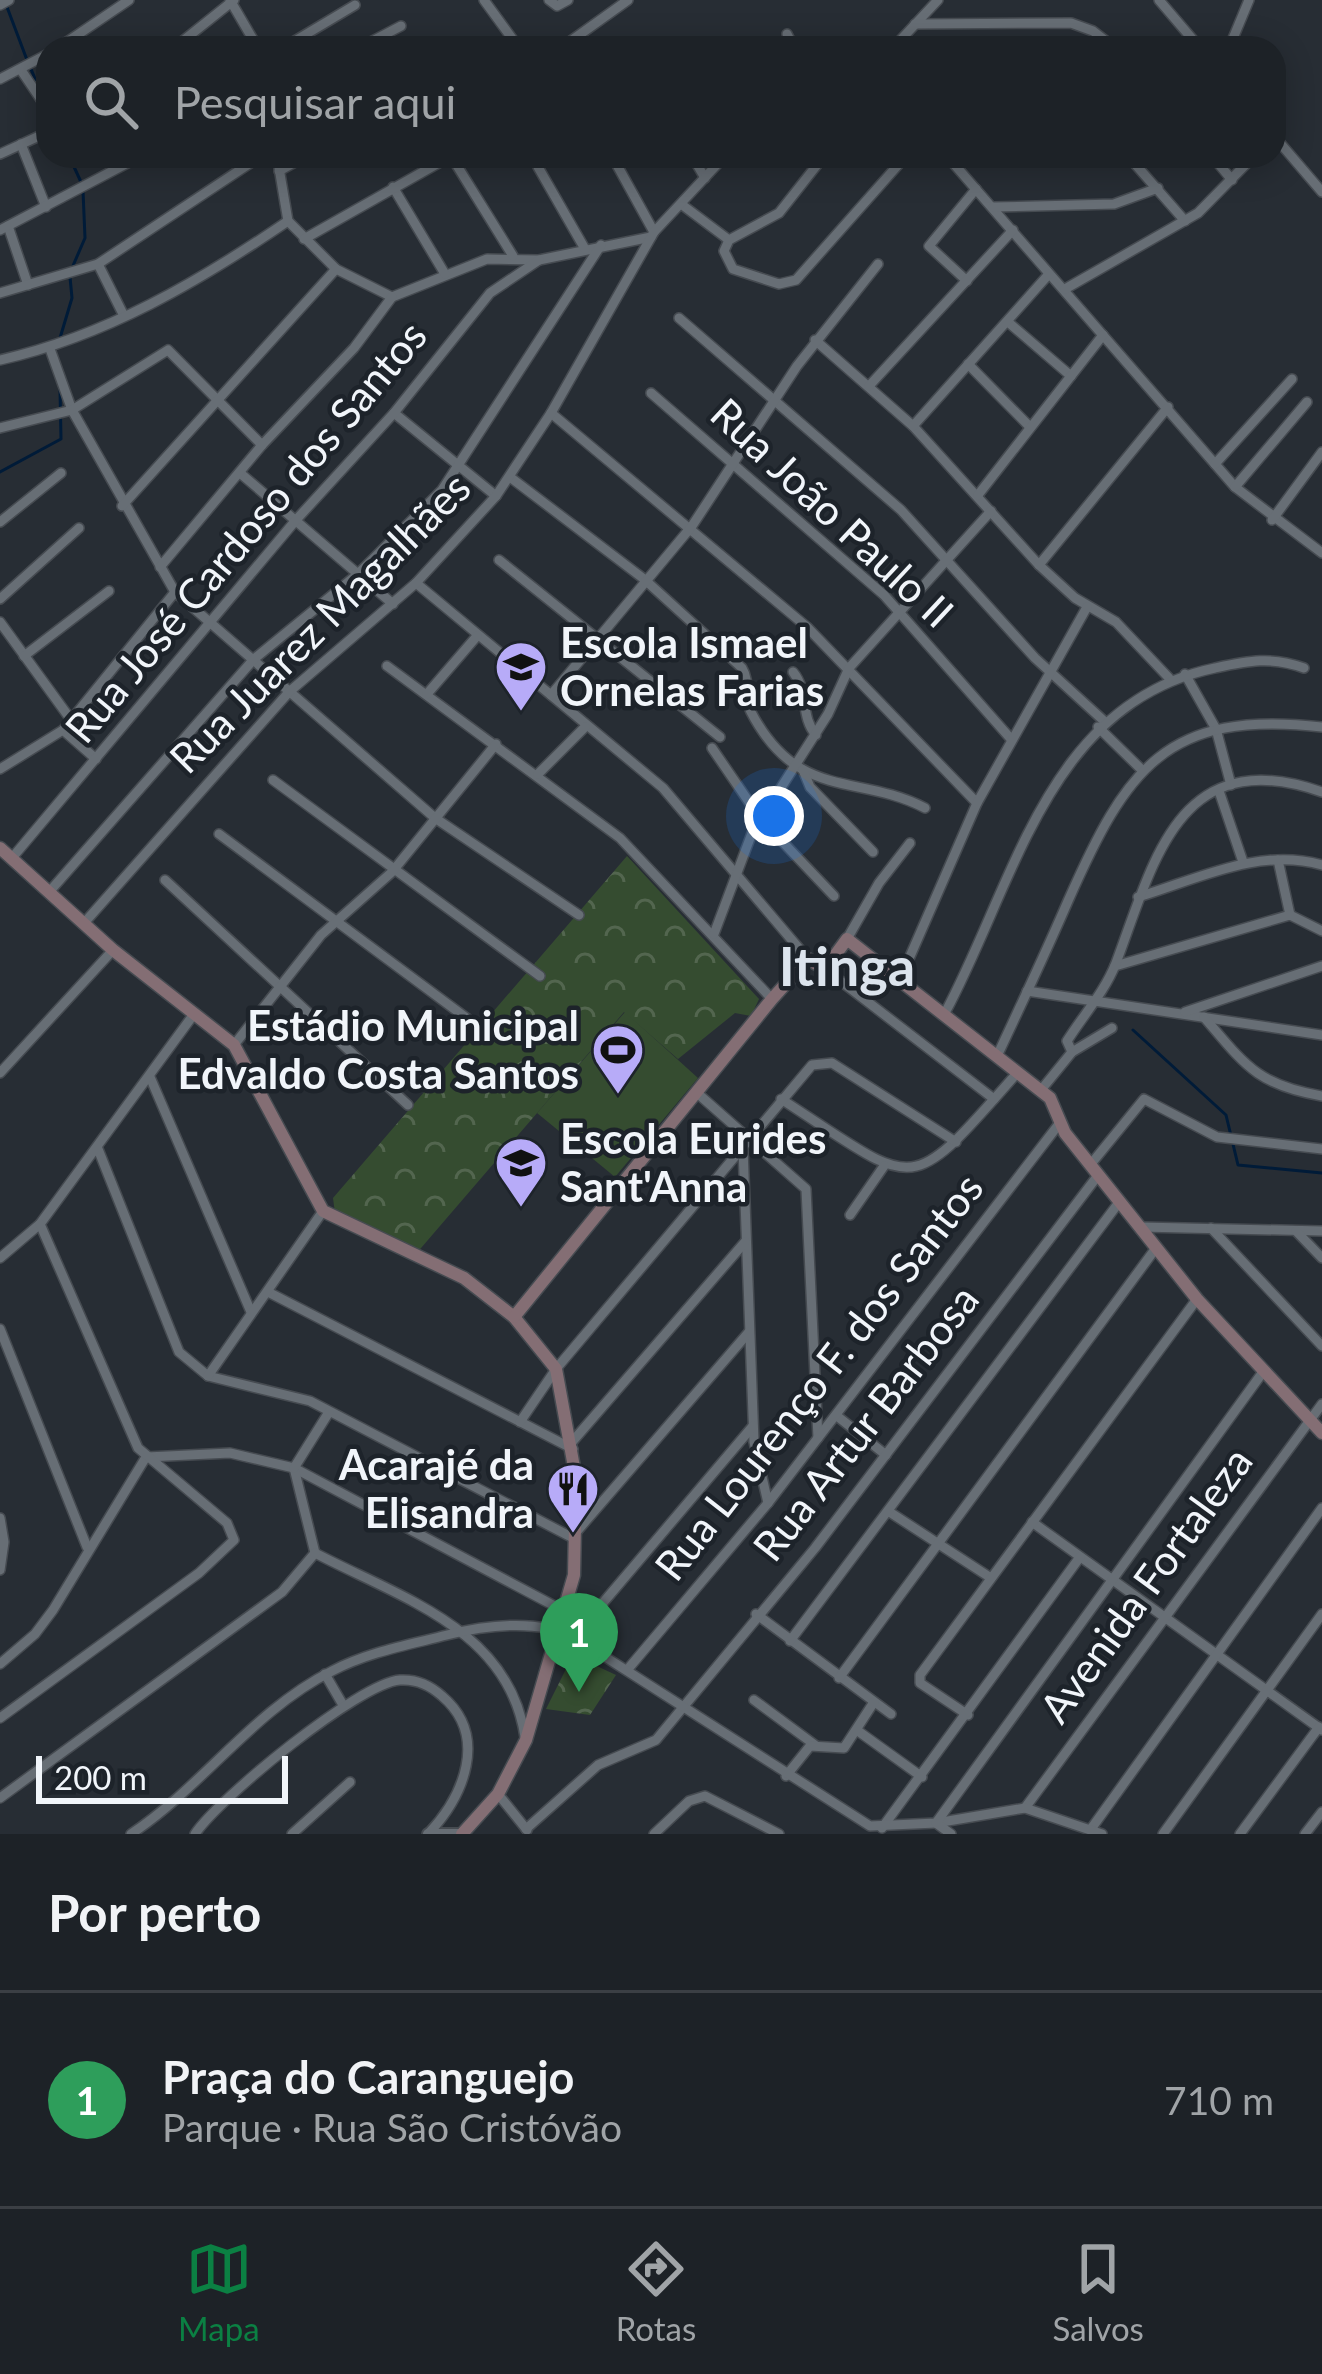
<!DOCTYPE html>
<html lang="pt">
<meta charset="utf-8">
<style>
body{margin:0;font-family:Lato,sans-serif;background:#2a2f33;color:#f1f3f6}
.scale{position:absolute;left:36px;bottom:30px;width:252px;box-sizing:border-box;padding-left:12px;border:6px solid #f1f5fa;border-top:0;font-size:33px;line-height:42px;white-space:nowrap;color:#f1f5fa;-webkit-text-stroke:9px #1d232a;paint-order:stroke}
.you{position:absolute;left:774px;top:816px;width:42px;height:42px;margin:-30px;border:9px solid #fff;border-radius:50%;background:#1a73e8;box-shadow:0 0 0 18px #1a73e833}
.badge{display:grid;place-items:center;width:78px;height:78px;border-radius:50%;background:#0b8043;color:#fff;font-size:39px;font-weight:700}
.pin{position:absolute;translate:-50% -99px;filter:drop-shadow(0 3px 6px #0008)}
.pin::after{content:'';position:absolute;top:63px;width:42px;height:36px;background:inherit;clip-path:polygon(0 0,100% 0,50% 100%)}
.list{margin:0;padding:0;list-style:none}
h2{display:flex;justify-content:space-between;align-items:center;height:156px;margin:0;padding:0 48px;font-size:51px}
h2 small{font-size:39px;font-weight:400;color:#a0a4a7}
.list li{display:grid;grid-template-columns:78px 1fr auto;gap:36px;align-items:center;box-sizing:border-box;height:216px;padding:0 48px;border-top:3px solid #3b3f44}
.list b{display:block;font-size:45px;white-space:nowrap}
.list p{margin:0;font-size:39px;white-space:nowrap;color:#a0a4a7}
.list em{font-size:39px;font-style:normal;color:#a0a4a7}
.icon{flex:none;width:66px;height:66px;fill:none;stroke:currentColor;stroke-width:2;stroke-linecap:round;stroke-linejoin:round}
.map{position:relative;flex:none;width:1322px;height:1834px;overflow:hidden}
.search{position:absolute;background:#1d2227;box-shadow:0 6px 30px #0003;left:36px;right:36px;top:36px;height:132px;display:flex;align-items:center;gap:30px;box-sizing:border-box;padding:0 42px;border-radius:36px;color:#a0a4a7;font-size:45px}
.sheet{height:372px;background:#1d2227}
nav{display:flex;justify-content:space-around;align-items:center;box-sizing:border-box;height:168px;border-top:3px solid #3b3f44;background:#1d2227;font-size:33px;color:#a0a4a7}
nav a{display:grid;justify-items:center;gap:6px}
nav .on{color:#0b8043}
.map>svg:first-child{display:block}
.green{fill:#354c30}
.forest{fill:url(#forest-crowns)}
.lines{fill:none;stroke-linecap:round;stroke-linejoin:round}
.stream{stroke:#001b38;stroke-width:3}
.minor-casing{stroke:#464b51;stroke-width:12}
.tertiary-casing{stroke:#464b51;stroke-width:14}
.secondary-casing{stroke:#464b51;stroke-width:15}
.minor{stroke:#676e75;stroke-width:9}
.tertiary{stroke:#676e75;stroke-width:10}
.secondary{stroke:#846e74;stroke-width:12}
.labels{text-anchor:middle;stroke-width:9;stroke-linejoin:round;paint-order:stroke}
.street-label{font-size:42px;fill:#f1f5fa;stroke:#1d232a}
.poi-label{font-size:42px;font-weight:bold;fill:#f1f5fa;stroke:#1d232a;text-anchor:start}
.district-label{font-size:54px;font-weight:bold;fill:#dce4ed;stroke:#1d232a}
</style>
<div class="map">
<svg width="1322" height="1834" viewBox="0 0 1322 1834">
<defs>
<pattern id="forest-crowns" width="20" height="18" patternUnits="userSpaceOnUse" patternTransform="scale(3)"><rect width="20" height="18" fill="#354c30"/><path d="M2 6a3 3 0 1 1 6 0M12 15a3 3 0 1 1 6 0" fill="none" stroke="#53664f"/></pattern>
</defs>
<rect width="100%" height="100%" fill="#272d34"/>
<path class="green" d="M625,1012l73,66 -83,99 -78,-64z"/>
<g class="forest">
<path d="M627,856l132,143 -8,17 -16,-3 -57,46 -54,-47 -209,243 -79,-35 -3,-22z"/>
<path d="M573,1655l43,20 -26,40 -44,-6z"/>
</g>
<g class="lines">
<g class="stream">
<path d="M7,7l20,53"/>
<path d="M31,69l10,24"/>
<path d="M69,156l12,26"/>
<path d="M72,268l13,-30 -2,-47"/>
<path d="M60,338l12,-40 -2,-21"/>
<path d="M0,472l61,-33 -1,-50"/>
<path d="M1133,1030l93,85 12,50 84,8"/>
</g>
<g class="minor-casing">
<g id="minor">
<path d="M230,0l28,48"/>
<path d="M484,0l35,48"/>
<path d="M549,0l8,6 11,-6"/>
<path d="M1159,0l41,48"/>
<path d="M0,5l9,-5"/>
<path d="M915,24l156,-1 22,8 22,17"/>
<path d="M787,34l7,14"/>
<path d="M58,48l71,-48"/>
<path d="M174,48l60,-48"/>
<path d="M283,48l72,-43"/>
<path d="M359,48l42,-22"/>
<path d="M561,48l67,-48"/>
<path d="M893,48l45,-48"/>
<path d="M1229,48l20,-48"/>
<path d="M21,70l27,40"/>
<path d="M0,79l48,-25"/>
<path d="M1274,136l48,56"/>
<path d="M21,144l25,63"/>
<path d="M0,154l48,-22"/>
<path d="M277,156l11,65 48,48 56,28 95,-38 52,1 112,-23"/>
<path d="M612,156l42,76"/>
<path d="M692,156l13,22"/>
<path d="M824,156l-45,57 -50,27 -5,11 9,18 46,15 17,-4 110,-124"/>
<path d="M947,156l288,331 87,66"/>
<path d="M1128,156l57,65"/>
<path d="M1212,156l20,24"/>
<path d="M538,167l47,82"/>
<path d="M279,171l27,-15"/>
<path d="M393,187l52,87"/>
<path d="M681,204l48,36"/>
<path d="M993,207l121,-3 44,-16"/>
<path d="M8,226l20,59"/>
<path d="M0,230l141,-74"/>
<path d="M304,239l147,-83 62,100"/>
<path d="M98,264l26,52"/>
<path d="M967,281l-38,-35 47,-57"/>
<path d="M1065,289l133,-76 56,-57"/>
<path d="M0,293l98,-29 163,-108"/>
<path d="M679,318l222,192 134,148 69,63"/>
<path d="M1008,322l63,54"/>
<path d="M815,340l98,86 126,139 36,33 41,24 53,56"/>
<path d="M50,349l22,61 103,182 260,226 144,97"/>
<path d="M0,360c106,-24 198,-78 288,-139"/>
<path d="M968,364l62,63"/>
<path d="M869,386l144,-156"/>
<path d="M651,393l233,202 127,144"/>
<path d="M394,413l102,83"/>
<path d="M551,413l256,214 170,176"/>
<path d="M913,426l136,-152"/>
<path d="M0,428l72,-18 96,-60 94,95"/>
<path d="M1215,464l77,-85"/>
<path d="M240,473l153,131"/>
<path d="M510,477l134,102 98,89c9,15 1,29 9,44 47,90 107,61 174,96"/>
<path d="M1235,487l72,-85"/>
<path d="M978,495l125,-160"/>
<path d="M122,506l214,-237"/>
<path d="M1272,520l50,-68"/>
<path d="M0,522l61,-49"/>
<path d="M499,560l221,177"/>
<path d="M1039,565l129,-158"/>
<path d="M160,567l102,-122 92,-97 38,-51"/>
<path d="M416,583l247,205 145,171"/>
<path d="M0,599l79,-71"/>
<path d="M0,622l69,95"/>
<path d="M24,656l85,-65"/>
<path d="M387,666l233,172 152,161"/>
<path d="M793,672c16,19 7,45 23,63"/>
<path d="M1185,674l31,55 15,56"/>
<path d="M427,694l50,-58"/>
<path d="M551,695l141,-169 105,-160 81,-102"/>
<path d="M1098,727l43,42"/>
<path d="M63,730l33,29"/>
<path d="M712,748l48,70 74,78"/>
<path d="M0,769l63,-39 112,-138"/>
<path d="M803,770l7,17 63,65"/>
<path d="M538,774l47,-47"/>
<path d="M273,780l267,196"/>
<path d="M1219,791l24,71"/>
<path d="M219,834l269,200"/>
<path d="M12,858l284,-338 98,-107 96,-120 49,-33"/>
<path d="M1278,860l12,55"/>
<path d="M165,880l243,225"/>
<path d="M50,891l204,-232 104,-85 84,-84 159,-245"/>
<path d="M1138,897c60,-18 121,-50 184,-32"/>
<path d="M85,922l204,-230 127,-109 80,-87 55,-83 103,-181 71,-76"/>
<path d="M714,934l38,-101 76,-119 21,-46 142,-157"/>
<path d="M847,939l32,-56 31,-40"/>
<path d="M1115,966l175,-51 32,16"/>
<path d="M825,969l169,130"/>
<path d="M901,977l76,-174 110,-196"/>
<path d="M1027,991l295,44"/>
<path d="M946,1011c70,-131 102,-308 269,-343 33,-7 56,-12 89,0"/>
<path d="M1185,1012l137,-46"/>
<path d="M1204,1017c41,48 53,68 118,79"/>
<path d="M234,1045l87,-110 71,-63 104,-128"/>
<path d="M1072,1052l-5,-11c17,-27 37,-48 49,-78 38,-101 62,-221 206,-171"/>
<path d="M998,1054c24,-51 48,-102 70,-153 58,-131 97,-192 254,-174"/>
<path d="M0,1073l113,-123"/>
<path d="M150,1077l101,235"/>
<path d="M1041,1090l31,-38 40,-24"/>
<path d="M696,1092l110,97 12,249"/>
<path d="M781,1099c138,89 124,102 237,-27"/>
<path d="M743,1148l11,294 14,61"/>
<path d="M98,1149l81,203 29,24 102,25 265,138"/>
<path d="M1091,1164l53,-65 73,38 105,12"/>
<path d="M850,1215l34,-49"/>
<path d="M1141,1227l181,4"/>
<path d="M1211,1228l111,118"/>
<path d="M1296,1231l26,27"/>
<path d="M0,1258l40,-34 154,-210"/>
<path d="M268,1292l305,157"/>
<path d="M0,1329l87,218"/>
<path d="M208,1376l115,-165"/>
<path d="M837,1416l49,39"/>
<path d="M520,1422l36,-53 256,-304 20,-2 124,79"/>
<path d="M572,1442l173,-200"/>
<path d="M147,1457l83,-4 64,15 272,144"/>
<path d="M294,1468l21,85"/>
<path d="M294,1468l35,-56"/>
<path d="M888,1511l103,67"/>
<path d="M0,1518l4,24 -4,28"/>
<path d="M1032,1522l290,208"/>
<path d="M578,1530l171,-198"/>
<path d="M315,1553c86,45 194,76 210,184"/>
<path d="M756,1614l135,100"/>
<path d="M574,1637l179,-211"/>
<path d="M790,1641l330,-440"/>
<path d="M0,1664l35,-30 18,-24 93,-153"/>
<path d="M628,1669l140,-166 291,-379"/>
<path d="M325,1674l18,31"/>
<path d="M839,1678l317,-430"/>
<path d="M754,1700l61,45"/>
<path d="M968,1715l-48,-32v-8l277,-376"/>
<path d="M0,1718l199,-145 35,-33 -7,-17 -89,-75 -98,-224"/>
<path d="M858,1731l64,46"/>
<path d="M786,1776l24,-30 34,2 30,-46"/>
<path d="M498,1794l29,36"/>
<path d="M0,1798l282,-206 33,-39"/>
<path d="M1025,1808l297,-404"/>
<path d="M882,1828l198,-271"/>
<path d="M526,1829l72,-64 58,-25 159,-192 284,-374"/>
<path d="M1091,1829l231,-321"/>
<path d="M131,1834c71,-47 123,-124 201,-163 36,-19 76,-26 115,-36 39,-10 90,-16 127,2l296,189 66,-3 89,-15 77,26"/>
<path d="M195,1834c24,-36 164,-151 205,-154 16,-1 30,5 42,16 47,40 22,100 -14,138"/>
<path d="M292,1834l58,-52"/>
<path d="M654,1834l35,-33 16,-5 74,38"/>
<path d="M951,1834l-15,-11 327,-451"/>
<path d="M1163,1834l159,-220"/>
<path d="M1240,1834l79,-107"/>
<path d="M1305,1834l17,-22"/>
</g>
</g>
<g class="tertiary-casing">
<path id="tertiary" d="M428,1834h34"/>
</g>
<g class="secondary-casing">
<g id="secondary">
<path d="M0,848l113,102 121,95 89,166 141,67 50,39 42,52 20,109 -2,97 -48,165 -28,54 -36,40"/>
<path d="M514,1317l258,-318 36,-40 17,10 22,-30 203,159 15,35 132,166 125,134"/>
</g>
</g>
<use href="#minor" class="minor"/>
<use href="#tertiary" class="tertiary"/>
<use href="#secondary" class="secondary"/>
</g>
<defs>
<g id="school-pin" transform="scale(2.7)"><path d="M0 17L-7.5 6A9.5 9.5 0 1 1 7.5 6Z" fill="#b7abf8" stroke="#1d232a"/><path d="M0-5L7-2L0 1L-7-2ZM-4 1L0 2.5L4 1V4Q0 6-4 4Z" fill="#111"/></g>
<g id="stadium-pin" transform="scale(2.7)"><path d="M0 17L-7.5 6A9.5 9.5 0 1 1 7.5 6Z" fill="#b7abf8" stroke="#1d232a"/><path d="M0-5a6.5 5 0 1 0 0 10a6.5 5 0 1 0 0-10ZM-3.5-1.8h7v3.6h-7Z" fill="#111"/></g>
<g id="restaurant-pin" transform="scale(2.7)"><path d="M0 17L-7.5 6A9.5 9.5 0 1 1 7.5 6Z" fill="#b7abf8" stroke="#1d232a"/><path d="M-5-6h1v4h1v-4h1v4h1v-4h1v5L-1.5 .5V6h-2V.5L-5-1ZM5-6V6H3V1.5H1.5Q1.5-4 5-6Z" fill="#111"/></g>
</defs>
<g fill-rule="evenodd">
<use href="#school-pin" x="521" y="667"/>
<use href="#stadium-pin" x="618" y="1050"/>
<use href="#school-pin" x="521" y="1163"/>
<use href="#restaurant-pin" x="573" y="1489"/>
</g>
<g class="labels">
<g class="street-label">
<text transform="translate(832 513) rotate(43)" y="15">Rua João Paulo II</text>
<text transform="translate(246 532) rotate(-50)" y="15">Rua José Cardoso dos Santos</text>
<text transform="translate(320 623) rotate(-45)" y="15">Rua Juarez Magalhães</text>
<text transform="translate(819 1377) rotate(-52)" y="15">Rua Lourenço F. dos Santos</text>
<text transform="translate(866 1423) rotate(-52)" y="15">Rua Artur Barbosa</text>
<text transform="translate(1146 1585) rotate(-54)" y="15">Avenida Fortaleza</text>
</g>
<g class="poi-label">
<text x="560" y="658">Escola Ismael<tspan x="560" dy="48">Ornelas Farias</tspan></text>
<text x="579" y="1041" text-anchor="end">Estádio Municipal<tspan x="579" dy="48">Edvaldo Costa Santos</tspan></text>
<text x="560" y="1154">Escola Eurides<tspan x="560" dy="48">Sant'Anna</tspan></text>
<text x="534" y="1480" text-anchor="end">Acarajé da<tspan x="534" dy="48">Elisandra</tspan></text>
</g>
<g class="district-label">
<text x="847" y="986">Itinga</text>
</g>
</g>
</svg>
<div class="scale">200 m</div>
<div class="you"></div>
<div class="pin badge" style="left:579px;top:1692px;background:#2e9e5b">1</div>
<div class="search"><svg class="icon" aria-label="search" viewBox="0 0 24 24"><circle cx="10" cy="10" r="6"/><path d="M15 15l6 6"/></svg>Pesquisar aqui</div>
</div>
<section class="sheet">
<h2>Por perto<small></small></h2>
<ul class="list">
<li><span class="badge" style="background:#2e9e5b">1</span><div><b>Praça do Caranguejo</b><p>Parque · Rua São Cristóvão</p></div><em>710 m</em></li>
</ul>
</section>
<nav>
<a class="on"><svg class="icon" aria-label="map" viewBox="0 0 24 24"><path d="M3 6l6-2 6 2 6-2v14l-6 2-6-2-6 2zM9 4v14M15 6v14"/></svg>Mapa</a>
<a><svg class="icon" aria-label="directions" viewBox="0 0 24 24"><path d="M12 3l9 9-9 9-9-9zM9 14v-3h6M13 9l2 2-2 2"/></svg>Rotas</a>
<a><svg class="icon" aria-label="saved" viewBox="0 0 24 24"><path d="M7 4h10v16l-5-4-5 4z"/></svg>Salvos</a>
</nav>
